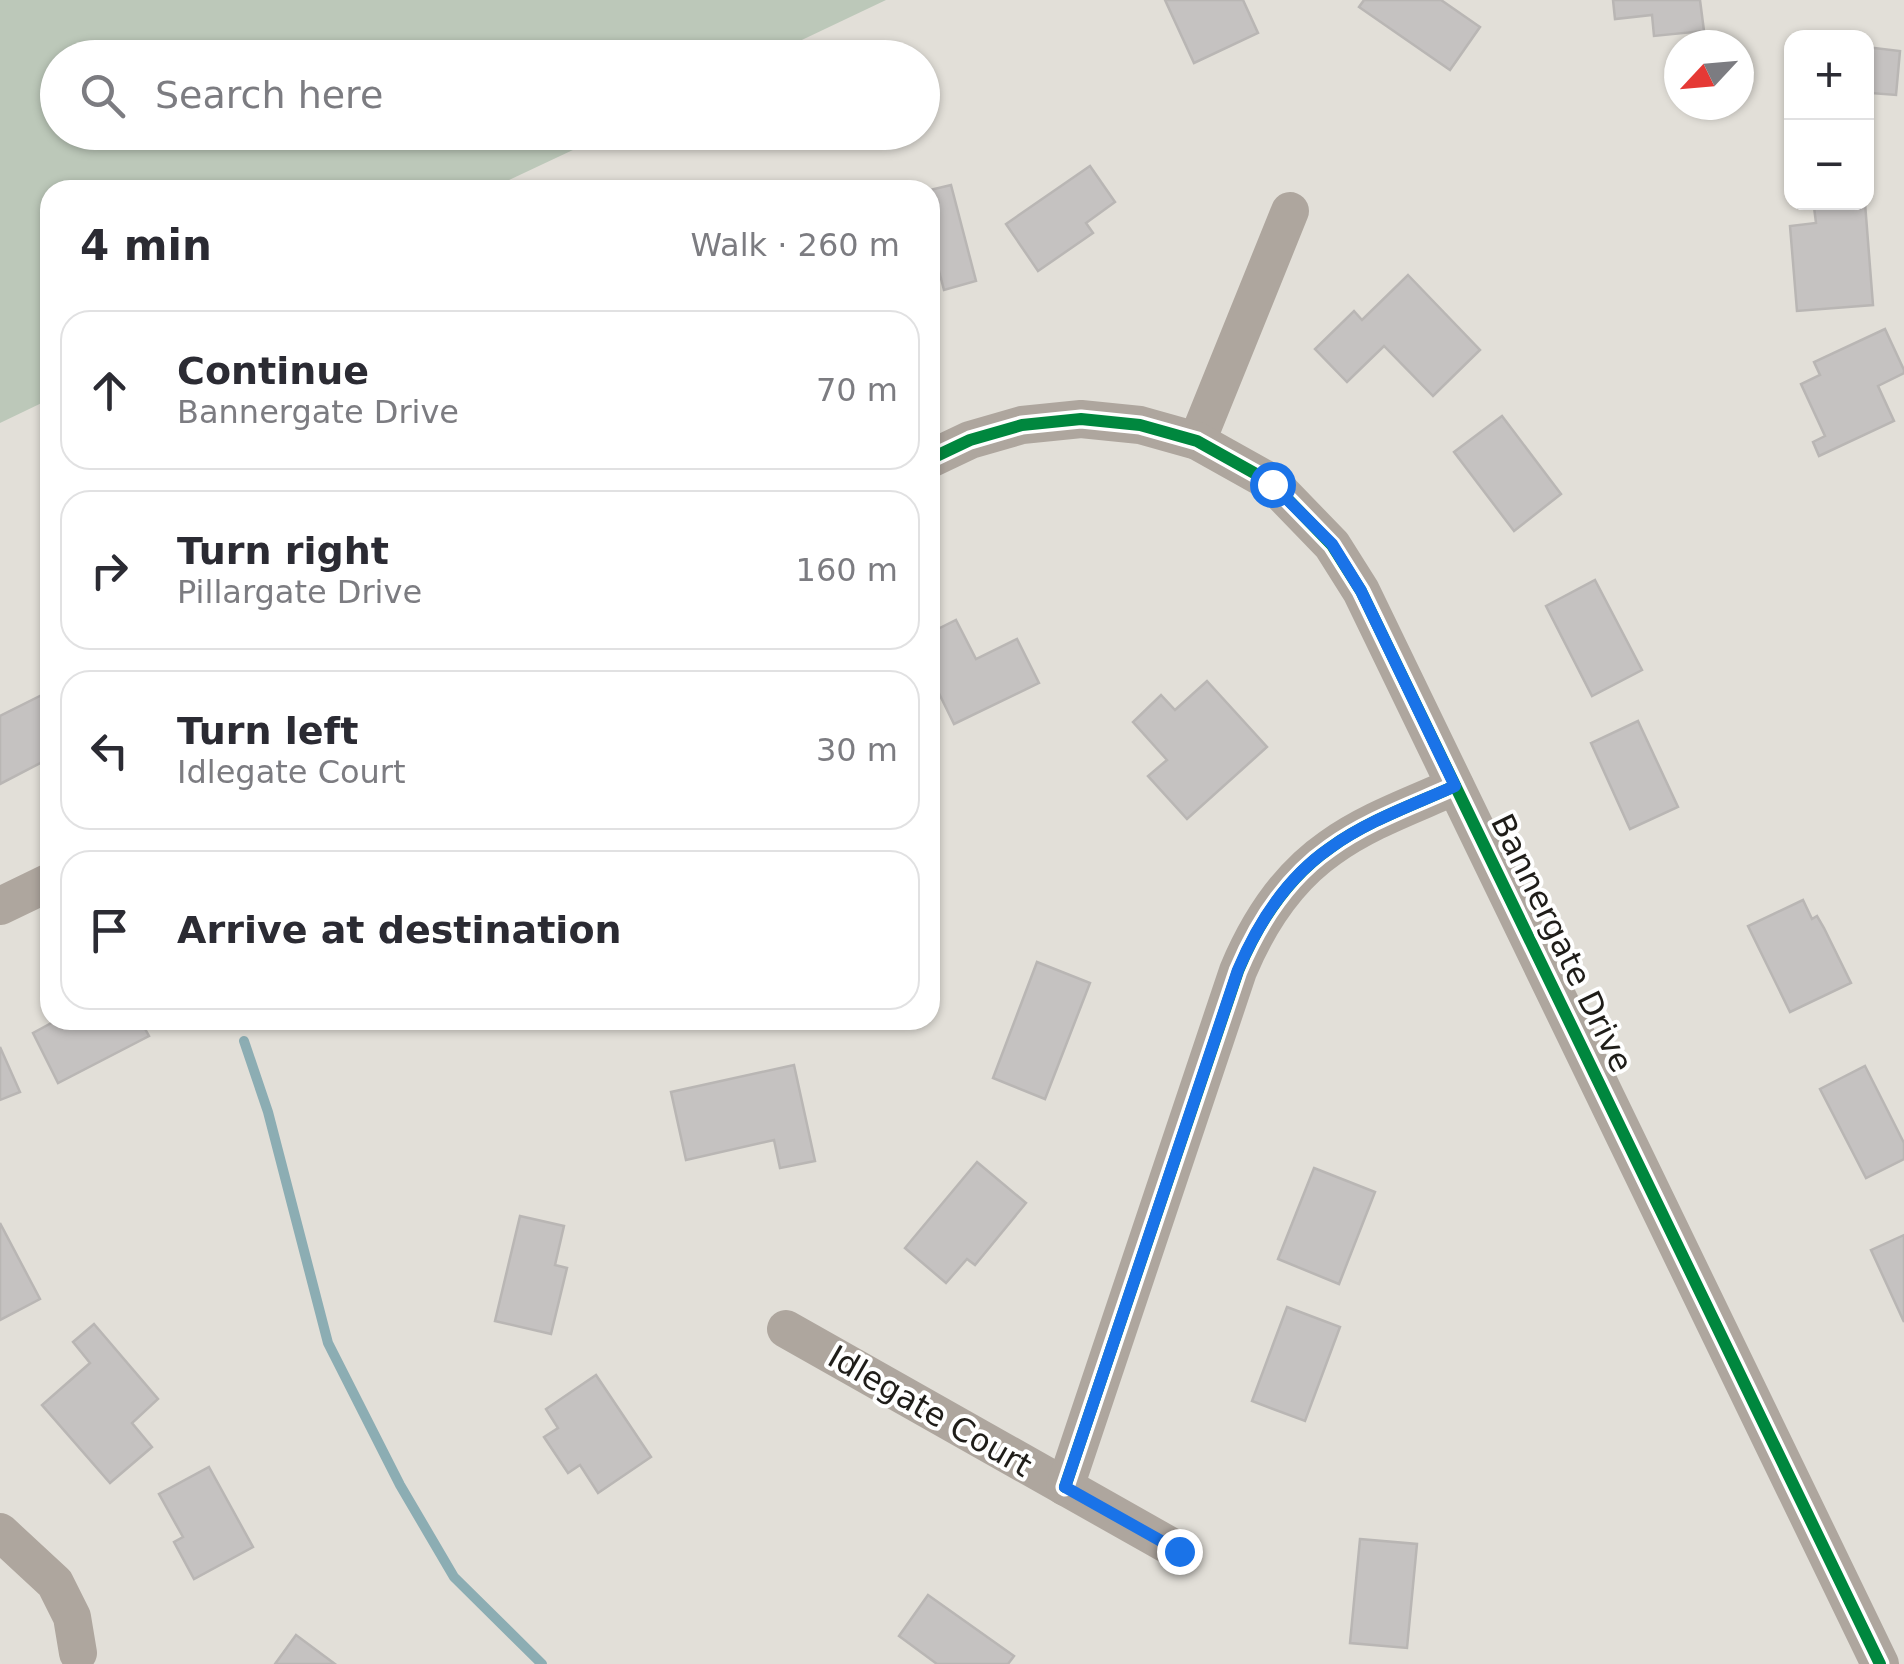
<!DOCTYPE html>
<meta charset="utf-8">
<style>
body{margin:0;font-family:"DejaVu Sans",sans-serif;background:#f2f2f3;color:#2b2b33}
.controls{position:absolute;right:30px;top:30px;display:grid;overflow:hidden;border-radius:20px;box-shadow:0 2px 8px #0004}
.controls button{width:90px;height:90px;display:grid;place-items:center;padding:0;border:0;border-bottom:2px solid #e1e1e2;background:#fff;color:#2b2b33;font:50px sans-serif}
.compass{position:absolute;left:1664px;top:30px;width:90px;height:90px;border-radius:50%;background:#fff;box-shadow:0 2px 8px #0004;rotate:244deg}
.stop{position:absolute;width:30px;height:30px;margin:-22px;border:8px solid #1a73e8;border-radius:50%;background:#fff}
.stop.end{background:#1a73e8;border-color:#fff;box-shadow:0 2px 10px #0008}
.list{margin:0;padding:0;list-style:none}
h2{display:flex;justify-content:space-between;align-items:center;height:130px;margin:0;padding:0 40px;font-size:42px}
h2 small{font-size:32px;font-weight:400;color:#7c7c81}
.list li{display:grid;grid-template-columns:65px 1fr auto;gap:30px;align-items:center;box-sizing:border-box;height:160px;margin:0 20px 20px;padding:0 20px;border:2px solid #e1e1e2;border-radius:30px}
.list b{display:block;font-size:38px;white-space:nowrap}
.list p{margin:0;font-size:32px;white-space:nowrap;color:#7c7c81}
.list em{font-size:32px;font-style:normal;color:#7c7c81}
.icon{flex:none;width:55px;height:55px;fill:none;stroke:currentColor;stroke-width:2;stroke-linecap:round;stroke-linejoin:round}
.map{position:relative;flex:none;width:1904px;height:1664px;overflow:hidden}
.search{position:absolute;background:#fff;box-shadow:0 2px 8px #0004;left:40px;top:40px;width:900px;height:110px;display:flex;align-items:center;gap:25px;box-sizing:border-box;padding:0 35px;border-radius:55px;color:#7c7c81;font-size:38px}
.panel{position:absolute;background:#fff;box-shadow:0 2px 8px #0004;left:40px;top:180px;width:900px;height:850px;border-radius:30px}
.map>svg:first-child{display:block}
.green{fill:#bcc8b9}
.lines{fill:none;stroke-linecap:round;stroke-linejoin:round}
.stream{stroke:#8cadb3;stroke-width:10}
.building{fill:#c5c2c1;stroke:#b9b6b4;stroke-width:2.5}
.minor{stroke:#aea69e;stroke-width:38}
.cycleway-casing{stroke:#fff;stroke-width:19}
.cycleway{stroke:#00873e;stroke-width:12}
.route{stroke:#1a73e8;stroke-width:12}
.labels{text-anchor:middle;stroke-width:8;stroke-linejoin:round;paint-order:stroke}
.street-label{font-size:32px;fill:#1f1d19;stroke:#fff}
</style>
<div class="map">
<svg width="1904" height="1664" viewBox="0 0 1904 1664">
<rect width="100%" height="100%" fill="#e2dfd8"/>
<path class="green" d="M0,0h886l-120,57 -708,1v74l551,1 -121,57h-438v209l-50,24z"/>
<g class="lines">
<path class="stream" d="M244,1041l24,71 60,231 72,142 54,92 88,87"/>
</g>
<g class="building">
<path d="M1165,0h78l15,33 -64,30z"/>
<path d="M1364,0h77l39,27 -30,43 -91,-63z"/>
<path d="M1613,0h87l4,31 -50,5 -2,-21 -37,4z"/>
<path d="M1866,47l34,4 -4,44 -25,-2 -4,52z"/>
<path d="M1090,166l25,36 -29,21 7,10 -55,38 -32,-47z"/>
<path d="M951,185l25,96 -32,9 -5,-19 -9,2v-83z"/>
<path d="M1865,203l8,102 -76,6 -7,-85 26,-3 -2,-16z"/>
<path d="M1408,275l72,75 -47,46 -49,-50 -37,36 -32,-33 39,-38 8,9z"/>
<path d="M1885,329l19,41v3l-26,13 16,35 -75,35 -6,-14 12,-6 -24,-52 19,-9 -6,-13z"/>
<path d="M1502,416l59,78 -47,37 -60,-79z"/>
<path d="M1595,580l47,90 -50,26 -46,-90z"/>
<path d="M956,620l20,39 41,-20 22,44 -85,41 -24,-49v-42z"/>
<path d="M1207,681l60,66 -80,72 -39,-43 19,-16 -34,-38 28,-27 14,15z"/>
<path d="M48,692l2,66 -50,26v-68z"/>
<path d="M1638,721l40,86 -48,22 -39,-86z"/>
<path d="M1803,900l9,19 5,-3 7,12 27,55 -61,29 -42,-86z"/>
<path d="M1037,962l53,21 -45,116 -52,-21z"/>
<path d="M57,1020h83l9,16 -91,47 -25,-50z"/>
<path d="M0,1047l20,45 -20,8z"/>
<path d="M794,1065l21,96 -35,7 -6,-28 -88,20 -15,-68z"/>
<path d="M1865,1066l39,77v16l-38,19 -46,-89z"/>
<path d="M977,1162l49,41 -51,62 -8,-6 -21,24 -41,-35z"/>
<path d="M1314,1168l61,24 -36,92 -61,-25z"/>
<path d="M520,1216l44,10 -9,39 12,3 -16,66 -56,-13z"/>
<path d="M0,1223l40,76 -40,21z"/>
<path d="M1904,1235v87l-33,-72z"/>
<path d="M1287,1307l53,20 -35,94 -53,-20z"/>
<path d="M94,1324l64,75 -26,24 20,24 -42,36 -68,-78 48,-42 -17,-21z"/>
<path d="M596,1375l55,82 -53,36 -18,-28 -12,8 -24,-36 14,-9 -12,-19z"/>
<path d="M209,1467l44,80 -59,32 -20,-37 9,-5 -24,-43z"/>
<path d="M1360,1539l57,5 -10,104 -57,-5z"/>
<path d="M928,1595l86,61 -6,8h-71l-38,-28z"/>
<path d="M296,1635l39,29h-60z"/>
</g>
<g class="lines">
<g class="minor">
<path d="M1197,441l93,-230"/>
<path d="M930,459l40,-19 52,-15 59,-6 59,6 57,16 75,42 60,62 29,46 519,1073"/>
<path d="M0,906l50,-24"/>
<path d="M786,1329l393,222"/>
<path d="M1065,1487l173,-516c20,-48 49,-93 92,-123 37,-27 83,-43 125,-62"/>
<path d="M0,1532l55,51 17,34 6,36"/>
</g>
<g class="cycleway-casing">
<g id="cycleway">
<path d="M930,459l40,-19 52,-15 59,-6 59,6 57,16 75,42 60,62 29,46 519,1073"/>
<path d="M1065,1487l173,-516c20,-48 49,-93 92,-123 37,-27 83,-43 125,-62"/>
</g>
</g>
<use href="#cycleway" class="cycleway"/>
</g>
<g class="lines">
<path class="route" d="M1179,1551l-114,-64 173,-517c20,-47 48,-92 92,-122 37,-27 83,-43 125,-62l-94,-195 -29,-47 -60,-60"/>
</g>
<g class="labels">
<g class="street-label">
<text transform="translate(1562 943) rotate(64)" y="11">Bannergate Drive</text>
<text transform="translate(930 1411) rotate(30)" y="11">Idlegate Court</text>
</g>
</g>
</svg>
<div class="controls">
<button>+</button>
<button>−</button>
</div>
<svg class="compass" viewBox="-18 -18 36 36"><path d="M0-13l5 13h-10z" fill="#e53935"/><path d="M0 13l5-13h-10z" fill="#7c7c81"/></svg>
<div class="stop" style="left:1272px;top:484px"></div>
<div class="stop end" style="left:1179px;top:1551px"></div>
<div class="search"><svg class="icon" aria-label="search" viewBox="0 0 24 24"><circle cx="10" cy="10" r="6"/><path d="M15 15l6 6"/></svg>Search here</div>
<section class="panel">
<h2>4 min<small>Walk · 260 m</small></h2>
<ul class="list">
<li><svg class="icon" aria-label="ahead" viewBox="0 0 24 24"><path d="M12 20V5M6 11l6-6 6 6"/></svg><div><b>Continue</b><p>Bannergate Drive</p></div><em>70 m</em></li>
<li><svg class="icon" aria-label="right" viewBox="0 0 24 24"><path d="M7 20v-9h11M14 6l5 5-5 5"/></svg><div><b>Turn right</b><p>Pillargate Drive</p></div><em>160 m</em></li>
<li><svg class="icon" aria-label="left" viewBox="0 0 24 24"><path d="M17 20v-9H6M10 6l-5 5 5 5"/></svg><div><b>Turn left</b><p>Idlegate Court</p></div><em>30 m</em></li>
<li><svg class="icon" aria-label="arrive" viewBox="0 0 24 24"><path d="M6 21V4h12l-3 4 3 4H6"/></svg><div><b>Arrive at destination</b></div></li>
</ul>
</section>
</div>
